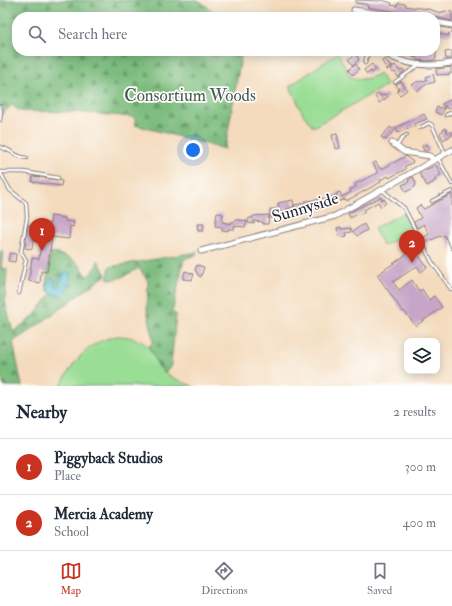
<!DOCTYPE html>
<style>
body{margin:0;font-family:"IM FELL Double Pica",serif;background:#f6f6f7;color:#1f2937}
.controls{position:absolute;right:12px;bottom:12px;display:grid;overflow:hidden;border-radius:8px;box-shadow:0 2px 10px #0003}
.controls button{width:36px;height:36px;display:grid;place-items:center;padding:0;border:0;border-bottom:1px solid #e0e1e3;background:#fff;color:#1f2937;font:20px sans-serif}
.you{position:absolute;left:193px;top:150px;width:14px;height:14px;margin:-10px;border:3px solid #fff;border-radius:50%;background:#1a73e8;box-shadow:0 0 0 6px #1a73e833}
.badge{display:grid;place-items:center;width:26px;height:26px;border-radius:50%;background:#c8321e;color:#fff;font-size:13px;font-weight:700}
.pin{position:absolute;translate:-50% -33px;filter:drop-shadow(0 1px 2px #0008)}
.pin::after{content:'';position:absolute;top:21px;width:14px;height:12px;background:inherit;clip-path:polygon(0 0,100% 0,50% 100%)}
.list{margin:0;padding:0;list-style:none}
h2{display:flex;justify-content:space-between;align-items:center;height:52px;margin:0;padding:0 16px;font-size:17px}
h2 small{font-size:13px;font-weight:400;color:#747a83}
.list li{display:grid;grid-template-columns:26px 1fr auto;gap:12px;align-items:center;box-sizing:border-box;height:56px;padding:0 16px;border-top:1px solid #e0e1e3}
.list b{display:block;font-size:15px;white-space:nowrap}
.list p{margin:0;font-size:13px;white-space:nowrap;color:#747a83}
.list em{font-size:13px;font-style:normal;color:#747a83}
.icon{flex:none;width:22px;height:22px;fill:none;stroke:currentColor;stroke-width:2;stroke-linecap:round;stroke-linejoin:round}
.map{position:relative;flex:none;width:452px;height:386px;overflow:hidden}
.search{position:absolute;background:#fff;box-shadow:0 2px 10px #0003;left:12px;right:12px;top:12px;height:44px;display:flex;align-items:center;gap:10px;box-sizing:border-box;padding:0 14px;border-radius:16px;color:#747a83;font-size:15px}
.sheet{height:164px;background:#fff}
nav{display:flex;justify-content:space-around;align-items:center;box-sizing:border-box;height:56px;border-top:1px solid #e0e1e3;background:#fff;font-size:11px;color:#747a83}
nav a{display:grid;justify-items:center;gap:2px}
nav .on{color:#c8321e}
.map>svg:first-child{display:block}
.green{fill:#9add94;stroke:#5e8068}
.forest{fill:url(#forest-firs);stroke:#4e6f5c}
.water{fill:url(#water-waves);stroke:#3b7084}
.building{fill:#c7a5c8}
.lines{fill:none;stroke-linecap:round;stroke-linejoin:round}
.lane-casing{stroke:#8b7e7c;stroke-width:4.5}
.street-casing{stroke:#8b7e7c;stroke-width:7}
.lane{stroke:#fff;stroke-width:2.5}
.street{stroke:#fff;stroke-width:5}
.labels{text-anchor:middle;stroke-width:3.5;stroke-linejoin:round;paint-order:stroke}
.park-label{font-size:17px;fill:#465a56;stroke:#fdfcf7}
.street-label{font-size:17px;fill:#22223b;stroke:#fdfcf7}
</style>
<div class="map">
<svg width="452" height="386" viewBox="0 0 452 386">
<defs>
<pattern id="forest-firs" width="22" height="20" patternUnits="userSpaceOnUse"><rect width="22" height="20" fill="#7bbc7e"/><path d="M5 1l3.5 6h-7zM16 11l3.5 6h-7z" fill="#649868"/></pattern>
<pattern id="water-waves" width="16" height="10" patternUnits="userSpaceOnUse"><rect width="16" height="10" fill="#54bfce"/><path d="M0 5q4-4 8 0t8 0" fill="none" stroke="#459ba8"/></pattern>
</defs>
<rect width="100%" height="100%" fill="#fdfcf7"/>
<filter id="ink" filterUnits="userSpaceOnUse"><feTurbulence type="fractalNoise" baseFrequency=".025" numOctaves="2"/><feDisplacementMap in="SourceGraphic" scale="8" xChannelSelector="R" yChannelSelector="G"/><feConvolveMatrix kernelMatrix="1 2 1 2 8 2 1 2 1" color-interpolation-filters="sRGB"/></filter>
<filter id="wash" filterUnits="userSpaceOnUse"><feTurbulence type="fractalNoise" baseFrequency=".012" numOctaves="4" result="noise"/><feDisplacementMap in="SourceGraphic" scale="16" xChannelSelector="R" yChannelSelector="G"/><feGaussianBlur stdDeviation="0.9" result="paint"/><feColorMatrix in="noise" values="0 0 0 0 0 0 0 0 0 0 0 0 0 0 0 0 0 1.4 0 .05"/><feComposite in="paint" operator="in"/></filter>
<g filter="url(#wash)">
<rect width="100%" height="100%" fill="#f4dbbe"/>
<g class="green">
<path d="M338,53l12,24c12,3 19,3 29,-4l8,12 -74,42 -10,-13 -13,-28z"/>
<path d="M403,213l9,18 -29,15 -9,-18z"/>
<path d="M118,336c13,0 28,5 35,17 3,5 3,12 8,16 9,9 21,13 32,17h-133c15,-25 26,-44 58,-50z"/>
</g>
<g class="forest">
<path d="M0,0h198l23,17h-204v34h225l-17,98 -90,-24v-7l-2,-1 -57,-5 -56,-1 -8,-6 -12,11z"/>
<path d="M0,251l3,1 -2,16 6,1 -2,32 8,31 21,-16 17,-22 -4,-4 -1,-7 5,-31c17,5 28,7 36,25 5,-5 10,-9 11,-17l8,15 -61,45 -32,22 9,44h-18l-4,-14z"/>
<path d="M197,252l-1,3 -12,4 -12,54 4,1 -5,52 -6,7c-9,-7 -9,-17 -17,-26l5,-5 -2,-15 -4,-17 1,-29 -9,-13 -17,9 -10,3 -5,-2 2,-6v-5z"/>
</g>
<path class="water" d="M66,271l4,1v12l-7,11 -7,1 -8,-6 -1,-7 4,-5 5,2 -1,7 2,1 7,-16z"/>
<g id="blocks">
<g class="building">
<path d="M356,0l24,1 1,-1 11,3 -1,2 6,1 1,-3 8,1 -1,2 6,1 17,2 13,4v-1h3v-1l8,1v9l-17,-4h-17l1,-2 -8,-1v2h-3l-3,-1 1,-2 -39,-6 1,-2 -3,-1 -9,-1z"/>
<path d="M437,26l15,3v5l-3,-1 -1,3 -7,-2 -2,-2 -3,-1z"/>
<path d="M397,51l35,1v-1h4v8h-1v1l-8,1 -10,-1v-2l-5,-1 1,-1z"/>
<path d="M452,51v8h-6l-1,-7z"/>
<path d="M356,54l3,6 -6,5 -4,-6z"/>
<path d="M385,59l6,8 -4,3 -5,-9z"/>
<path d="M356,64l3,5 -6,6 -4,-6z"/>
<path d="M372,64l4,6 -4,3 -1,-2 -4,3 -3,-4z"/>
<path d="M395,65l3,4 2,2 3,-2 2,2 -7,6 -3,-5 -2,1 -3,-4z"/>
<path d="M451,67v7l-14,1 -1,-6z"/>
<path d="M433,74l2,8 -8,2 -10,7 -5,-6 6,-4 1,1 8,-2 -1,-3z"/>
<path d="M401,81l6,9 -7,5 -3,-4 2,-2 -3,-4z"/>
<path d="M378,93l2,3 6,-2 2,3 -9,6 -4,-7z"/>
<path d="M452,99v8l-5,2 -2,-4 -1,4 -2,-5z"/>
<path d="M437,107l7,2 -3,6 -6,-3z"/>
<path d="M424,114l3,5 -13,5 1,2 -6,3 -1,-1 -10,5 -2,-4 -10,11 -5,-3 9,-10 3,2z"/>
<path d="M445,128l3,5 4,-2v4l-9,5 -3,-7z"/>
<path d="M337,134l3,14 -5,1 -3,-14z"/>
<path d="M427,144l3,6 -6,1 -2,-5z"/>
<path d="M406,156l4,4h1l2,2 -9,5 2,2 -17,9 -1,-2 -8,4 1,2 -35,19 -1,-2 -18,7 -31,5 -2,-6 11,-2v-2l13,-1v-1l4,-1v2l7,-2 8,-3v-2l3,-1 2,5 9,-5 -1,-2 6,-3 -1,-3 23,-11 -5,-10 3,-1 4,7 2,-1v1z"/>
<path d="M436,165l5,10 -6,3 1,2 -2,1v1l-7,4 -8,-13z"/>
<path d="M33,176l29,5 -1,5 -29,-4z"/>
<path d="M413,177l3,6 -1,4 -9,5 -4,-7 7,-3 -1,-2z"/>
<path d="M452,194v56l-8,-15 -3,2 -1,-1 -15,7 -2,-5 6,-4 -5,-10 -7,4 -3,-6 7,-4 -5,-10 4,-3 4,4z"/>
<path d="M381,197l1,3 2,-1 2,4 -5,4 -3,-5 -14,8 1,1 -6,4 -1,-1 -8,4 -2,-5z"/>
<path d="M293,200l1,7 -8,2 1,1 -3,2 -9,1 1,5h-6v-9h9l-1,-6z"/>
<path d="M217,213l6,1 -1,8 9,2v-2h4v-2h4l8,1 -1,4 -1,2 -11,-1v3h-6v2l-6,-1v-3l-7,-1z"/>
<path d="M269,215l-1,9h-5v-2l-9,-1v3l-6,-1 1,-5h4v-2z"/>
<path d="M51,216l14,2v3l9,1 -1,5 -3,-1 -1,13 -17,-2 -5,35 -6,-1 -1,12 -11,-2 3,-23 7,1 4,-35h7z"/>
<path d="M197,224h7l-1,7h-5z"/>
<path d="M364,224l3,6 -10,6 -4,-5z"/>
<path d="M28,225l7,1 -3,23 -7,-1z"/>
<path d="M341,227v2l10,-1 1,4 -6,1 1,3 -7,2 -3,-10z"/>
<path d="M414,249l13,18 -6,5 -4,-6 -24,16 6,8 13,-10 7,11 3,-2 7,11 5,-4 8,11 -26,19 -12,-15 -1,1 -26,-37z"/>
<path d="M10,253l6,1 -1,8 -7,-1z"/>
<path d="M197,265l7,2 -3,10 -2,-1 -4,-6z"/>
<path d="M185,271l9,3 -2,6 -9,-1z"/>
</g>
</g>
</g>
<g filter="url(#ink)">
<use href="#blocks" fill-opacity="0" stroke="#8b7e7c" stroke-width="1"/>
<g class="lines">
<g class="lane-casing">
<g id="lane">
<path d="M365,63l3,-12"/>
<path d="M395,82l24,-17"/>
<path d="M0,106l1,5 -1,9"/>
<path d="M446,115l6,-3"/>
<path d="M419,128l10,-5 3,2 13,28"/>
<path d="M397,146l5,-8 5,-3"/>
<path d="M0,147c13,3 14,10 27,11"/>
<path d="M438,158l14,26"/>
<path d="M382,190l22,18 28,54 19,27"/>
<path d="M432,201l20,-10"/>
<path d="M19,293l7,-33 -5,-8 6,-35 -1,-14 -16,-13 -10,-18h24l34,6"/>
</g>
</g>
<g class="street-casing">
<g id="street">
<path d="M354,10l47,7"/>
<path d="M435,22l17,3"/>
<path d="M381,51c21,14 47,16 71,12"/>
<path d="M392,143l12,9 26,4 4,4"/>
<path d="M201,251l134,-35 117,-66"/>
</g>
</g>
<use href="#lane" class="lane"/>
<use href="#street" class="street"/>
</g>
</g>
<g class="labels">
<g class="park-label">
<text x="190" y="101">Consortium Woods</text>
</g>
<g class="street-label">
<text transform="translate(305 207) rotate(-17)" y="6">Sunnyside</text>
</g>
</g>
</svg>
<div class="controls">
<button><svg class="icon" aria-label="layers" viewBox="0 0 24 24"><path d="M12 4l9 5-9 5-9-5zM3 14l9 5 9-5"/></svg></button>
</div>
<div class="you"></div>
<div class="pin badge" style="left:42px;top:251px">1</div>
<div class="pin badge" style="left:412px;top:263px">2</div>
<div class="search"><svg class="icon" aria-label="search" viewBox="0 0 24 24"><circle cx="10" cy="10" r="6"/><path d="M15 15l6 6"/></svg>Search here</div>
</div>
<section class="sheet">
<h2>Nearby<small>2 results</small></h2>
<ul class="list">
<li><span class="badge">1</span><div><b>Piggyback Studios</b><p>Place</p></div><em>300 m</em></li>
<li><span class="badge">2</span><div><b>Mercia Academy</b><p>School</p></div><em>400 m</em></li>
</ul>
</section>
<nav>
<a class="on"><svg class="icon" aria-label="map" viewBox="0 0 24 24"><path d="M3 6l6-2 6 2 6-2v14l-6 2-6-2-6 2zM9 4v14M15 6v14"/></svg>Map</a>
<a><svg class="icon" aria-label="directions" viewBox="0 0 24 24"><path d="M12 3l9 9-9 9-9-9zM9 14v-3h6M13 9l2 2-2 2"/></svg>Directions</a>
<a><svg class="icon" aria-label="saved" viewBox="0 0 24 24"><path d="M7 4h10v16l-5-4-5 4z"/></svg>Saved</a>
</nav>
